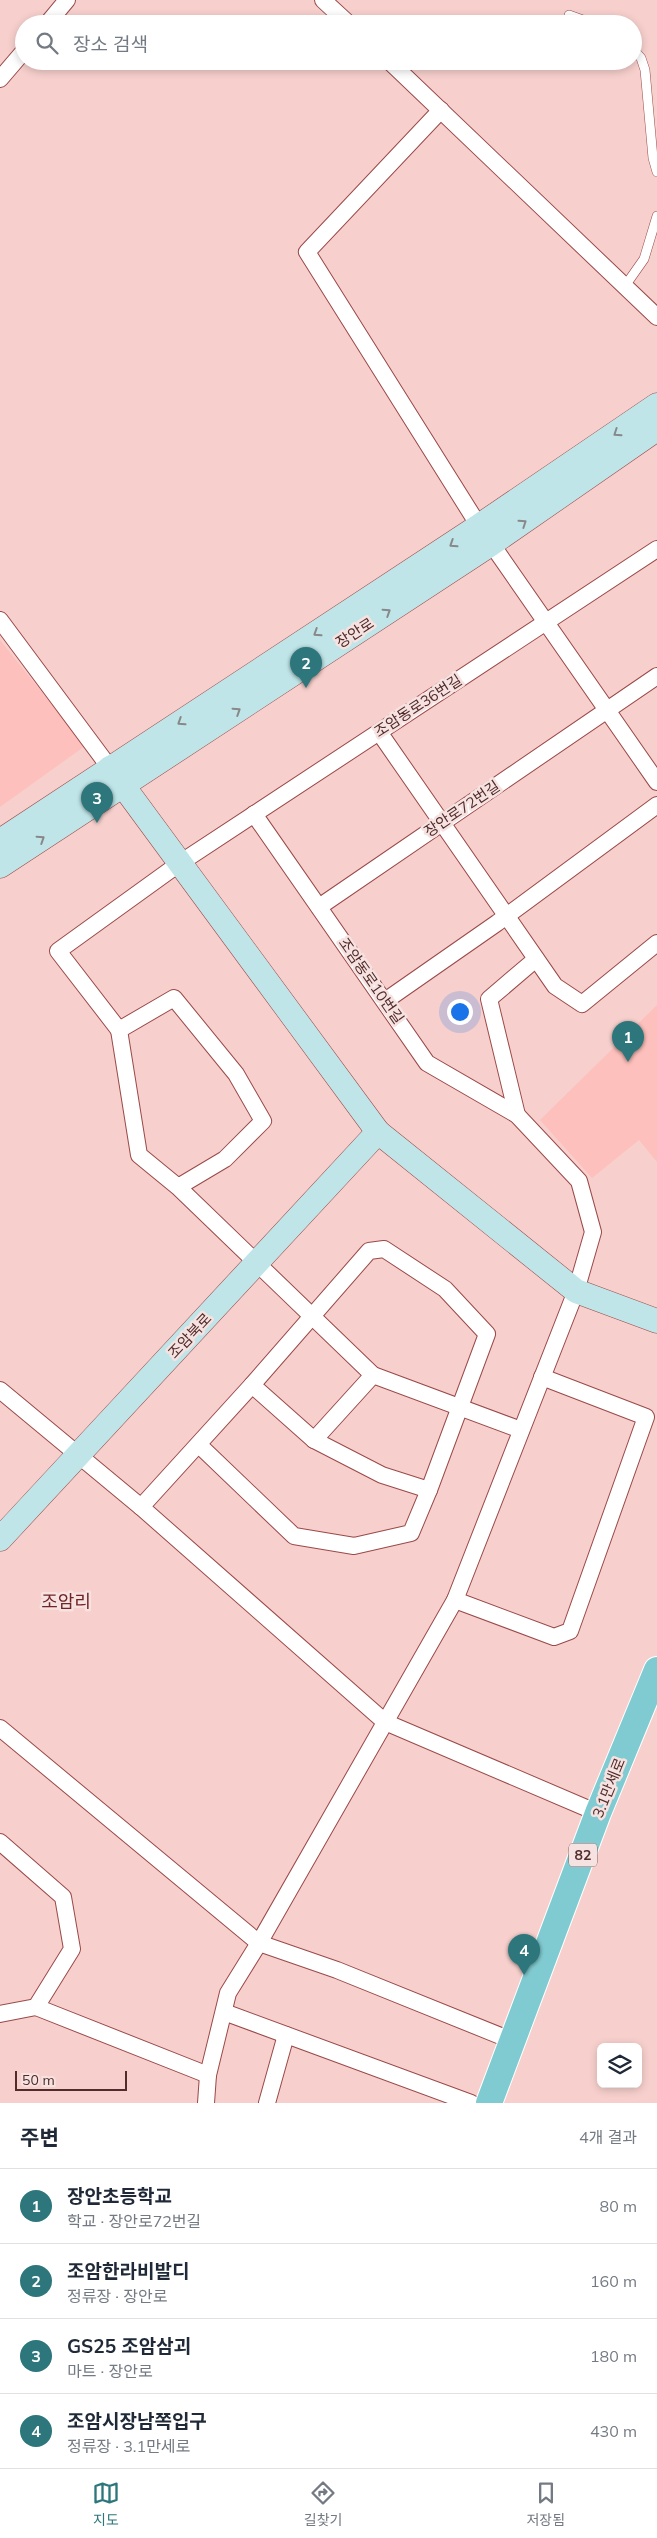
<!DOCTYPE html>
<html lang="ko">
<meta charset="utf-8">
<style>
body{margin:0;font-family:Mulish,"Noto Sans KR",sans-serif;background:#f6f6f7;color:#1f2937}
.controls{position:absolute;right:15px;bottom:15px;display:grid;overflow:hidden;border-radius:8px;box-shadow:0 2px 8px #0003}
.controls button{width:45px;height:45px;display:grid;place-items:center;padding:0;border:0;border-bottom:1px solid #e0e1e3;background:#fff;color:#1f2937;font:25px sans-serif}
.scale{position:absolute;left:15px;bottom:12px;width:112px;box-sizing:border-box;padding-left:5px;border:2px solid #502c2a;border-top:0;font-size:14px;line-height:18px;white-space:nowrap;color:#502c2a;-webkit-text-stroke:4px #f6e2e1;paint-order:stroke}
.you{position:absolute;left:459px;top:1011px;width:18px;height:18px;margin:-12px;border:4px solid #fff;border-radius:50%;background:#1a73e8;box-shadow:0 0 0 8px #1a73e833}
.badge{display:grid;place-items:center;width:32px;height:32px;border-radius:50%;background:#2c767c;color:#fff;font-size:16px;font-weight:700}
.pin{position:absolute;translate:-50% -41px;filter:drop-shadow(0 1px 2px #0008)}
.pin::after{content:'';position:absolute;top:26px;width:18px;height:15px;background:inherit;clip-path:polygon(0 0,100% 0,50% 100%)}
.list{margin:0;padding:0;list-style:none}
h2{display:flex;justify-content:space-between;align-items:center;height:65px;margin:0;padding:0 20px;font-size:21px}
h2 small{font-size:16px;font-weight:400;color:#747a83}
.list li{display:grid;grid-template-columns:32px 1fr auto;gap:15px;align-items:center;box-sizing:border-box;height:75px;padding:0 20px;border-top:1px solid #e0e1e3}
.list b{display:block;font-size:19px;white-space:nowrap}
.list p{margin:0;font-size:16px;white-space:nowrap;color:#747a83}
.list em{font-size:16px;font-style:normal;color:#747a83}
.icon{flex:none;width:28px;height:28px;fill:none;stroke:currentColor;stroke-width:2;stroke-linecap:round;stroke-linejoin:round}
.map{position:relative;flex:none;width:657px;height:2103px;overflow:hidden}
.search{position:absolute;background:#fff;box-shadow:0 2px 8px #0003;left:15px;right:15px;top:15px;height:55px;display:flex;align-items:center;gap:12px;box-sizing:border-box;padding:0 18px;border-radius:28px;color:#747a83;font-size:19px}
.sheet{height:365px;background:#fff}
nav{display:flex;justify-content:space-around;align-items:center;box-sizing:border-box;height:70px;border-top:1px solid #e0e1e3;background:#fff;font-size:14px;color:#747a83}
nav a{display:grid;justify-items:center;gap:2px}
nav .on{color:#2c767c}
.map>svg:first-child{display:block}
.built{fill:#fec0bc}
.lines{fill:none;stroke-linecap:round;stroke-linejoin:round}
.lane-casing{stroke:#9a4948;stroke-width:10}
.street-casing{stroke:#9a4948;stroke-width:18}
.secondary-casing{stroke:#9a4948;stroke-width:25}
.primary-casing{stroke:#fff;stroke-width:28}
.lane{stroke:#fff;stroke-width:9}
.street{stroke:#fff;stroke-width:16}
.secondary{stroke:#bfe5e8;stroke-width:24}
.primary{stroke:#80cbd1;stroke-width:26}
.oneway{stroke:#888889}
.labels{text-anchor:middle;stroke-width:5;stroke-linejoin:round;paint-order:stroke}
.shield{fill:#f6e2e1;stroke:#826361;stroke-width:1}
.shield-label{font-size:14px;font-weight:bold;fill:#502c2a}
.street-label{font-size:15px;fill:#502c2a;stroke:#f6e2e1}
.quarter-label{font-size:18px;fill:#712426;stroke:#f6e2e1}
</style>
<div class="map">
<svg width="657" height="2103" viewBox="0 0 657 2103">
<rect width="100%" height="100%" fill="#f7d0cd"/>
<g class="built">
<path d="M0,640l85,106 -85,61z"/>
<path d="M657,1005v157l-18,-22 -47,38 -52,-58z"/>
</g>
<g class="lines">
<g class="lane-casing">
<g id="lane">
<path d="M569,15l25,9"/>
<path d="M633,49l8,9 4,12 8,88 4,14"/>
<path d="M625,286l19,-27 13,-43"/>
</g>
</g>
<g class="street-casing">
<g id="street">
<path d="M323,0l26,24"/>
<path d="M47,24l20,-24"/>
<path d="M389,61l268,256"/>
<path d="M0,79l24,-28"/>
<path d="M441,110l-134,142 172,274 178,256"/>
<path d="M0,620l110,148"/>
<path d="M379,732l176,254 27,18 75,-61"/>
<path d="M319,907l338,-231"/>
<path d="M385,1001l112,-78 160,-118"/>
<path d="M119,1030l-61,-79 122,-88 477,-314"/>
<path d="M517,1115l-28,-116 47,-40"/>
<path d="M178,1187l47,-28 38,-38 -27,-47 -62,-76 -55,32 20,125 39,32 195,188 148,55"/>
<path d="M384,1249l61,40 42,45 -58,156 -47,-15 -68,-35 -62,-55 117,-134z"/>
<path d="M0,1390l141,117 244,215 213,91"/>
<path d="M314,1440l59,-65"/>
<path d="M199,1445l95,91 60,10 57,-13 18,-43"/>
<path d="M141,1507l111,-122"/>
<path d="M455,1600l99,37 16,-6 76,-214 -104,-40"/>
<path d="M0,1728l259,215 78,27 176,71"/>
<path d="M0,1842l63,55 9,52 -36,58 -36,7"/>
<path d="M36,2007l172,68"/>
<path d="M224,2012l247,91"/>
<path d="M206,2103l2,-28 20,-82 31,-50 196,-343 121,-309 17,-59 -14,-51 -62,-66 -90,-52 -173,-249"/>
<path d="M267,2103l19,-68"/>
</g>
</g>
<g class="secondary-casing">
<g id="secondary">
<path d="M110,768l268,364 198,159 81,30"/>
<path d="M0,841l479,-315 178,-121"/>
<path d="M0,866l491,-322 166,-115"/>
<path d="M0,1539l378,-407"/>
</g>
</g>
<g class="primary-casing">
<path id="primary" d="M489,2103l109,-290 59,-143"/>
</g>
<use href="#lane" class="lane"/>
<use href="#street" class="street"/>
<use href="#secondary" class="secondary"/>
<use href="#primary" class="primary"/>
</g>
<defs><path id="oneway-chevron" d="M-2-3.5L2.5 0L-2 3.5" fill="none" stroke-width="1.6" stroke-linecap="round" stroke-linejoin="round" transform="scale(1.25)"/></defs>
<g class="oneway">
<use href="#oneway-chevron" transform="translate(617 433) rotate(146)"/>
<use href="#oneway-chevron" transform="translate(523 523) rotate(-34)"/>
<use href="#oneway-chevron" transform="translate(453 544) rotate(147)"/>
<use href="#oneway-chevron" transform="translate(387 612) rotate(-33)"/>
<use href="#oneway-chevron" transform="translate(317 633) rotate(147)"/>
<use href="#oneway-chevron" transform="translate(237 711) rotate(-33)"/>
<use href="#oneway-chevron" transform="translate(181 722) rotate(147)"/>
<use href="#oneway-chevron" transform="translate(41 839) rotate(-33)"/>
</g>
<g class="labels">
<rect class="shield" x="569" y="1843.5" width="28" height="23" rx="4"/>
<g class="shield-label">
<text x="583" y="1860">82</text>
</g>
<g class="street-label">
<text transform="translate(355 633) rotate(-33)" y="5">장안로</text>
<text transform="translate(418 706) rotate(-33)" y="5">조암동로36번길</text>
<text transform="translate(462 809) rotate(-34)" y="5">장안로72번길</text>
<text transform="translate(371 981) rotate(55)" y="5">조암동로10번길</text>
<text transform="translate(190 1336) rotate(-47)" y="5">조암북로</text>
<text transform="translate(609 1788) rotate(-68)" y="5">3.1만세로</text>
</g>
<g class="quarter-label">
<text x="66" y="1608">조암리</text>
</g>
</g>
</svg>
<div class="controls">
<button><svg class="icon" aria-label="layers" viewBox="0 0 24 24"><path d="M12 4l9 5-9 5-9-5zM3 14l9 5 9-5"/></svg></button>
</div>
<div class="scale">50 m</div>
<div class="you"></div>
<div class="pin badge" style="left:628px;top:1062px">1</div>
<div class="pin badge" style="left:306px;top:688px">2</div>
<div class="pin badge" style="left:97px;top:823px">3</div>
<div class="pin badge" style="left:524px;top:1975px">4</div>
<div class="search"><svg class="icon" aria-label="search" viewBox="0 0 24 24"><circle cx="10" cy="10" r="6"/><path d="M15 15l6 6"/></svg>장소 검색</div>
</div>
<section class="sheet">
<h2>주변<small>4개 결과</small></h2>
<ul class="list">
<li><span class="badge">1</span><div><b>장안초등학교</b><p>학교 · 장안로72번길</p></div><em>80 m</em></li>
<li><span class="badge">2</span><div><b>조암한라비발디</b><p>정류장 · 장안로</p></div><em>160 m</em></li>
<li><span class="badge">3</span><div><b>GS25 조암삼괴</b><p>마트 · 장안로</p></div><em>180 m</em></li>
<li><span class="badge">4</span><div><b>조암시장남쪽입구</b><p>정류장 · 3.1만세로</p></div><em>430 m</em></li>
</ul>
</section>
<nav>
<a class="on"><svg class="icon" aria-label="map" viewBox="0 0 24 24"><path d="M3 6l6-2 6 2 6-2v14l-6 2-6-2-6 2zM9 4v14M15 6v14"/></svg>지도</a>
<a><svg class="icon" aria-label="directions" viewBox="0 0 24 24"><path d="M12 3l9 9-9 9-9-9zM9 14v-3h6M13 9l2 2-2 2"/></svg>길찾기</a>
<a><svg class="icon" aria-label="saved" viewBox="0 0 24 24"><path d="M7 4h10v16l-5-4-5 4z"/></svg>저장됨</a>
</nav>
